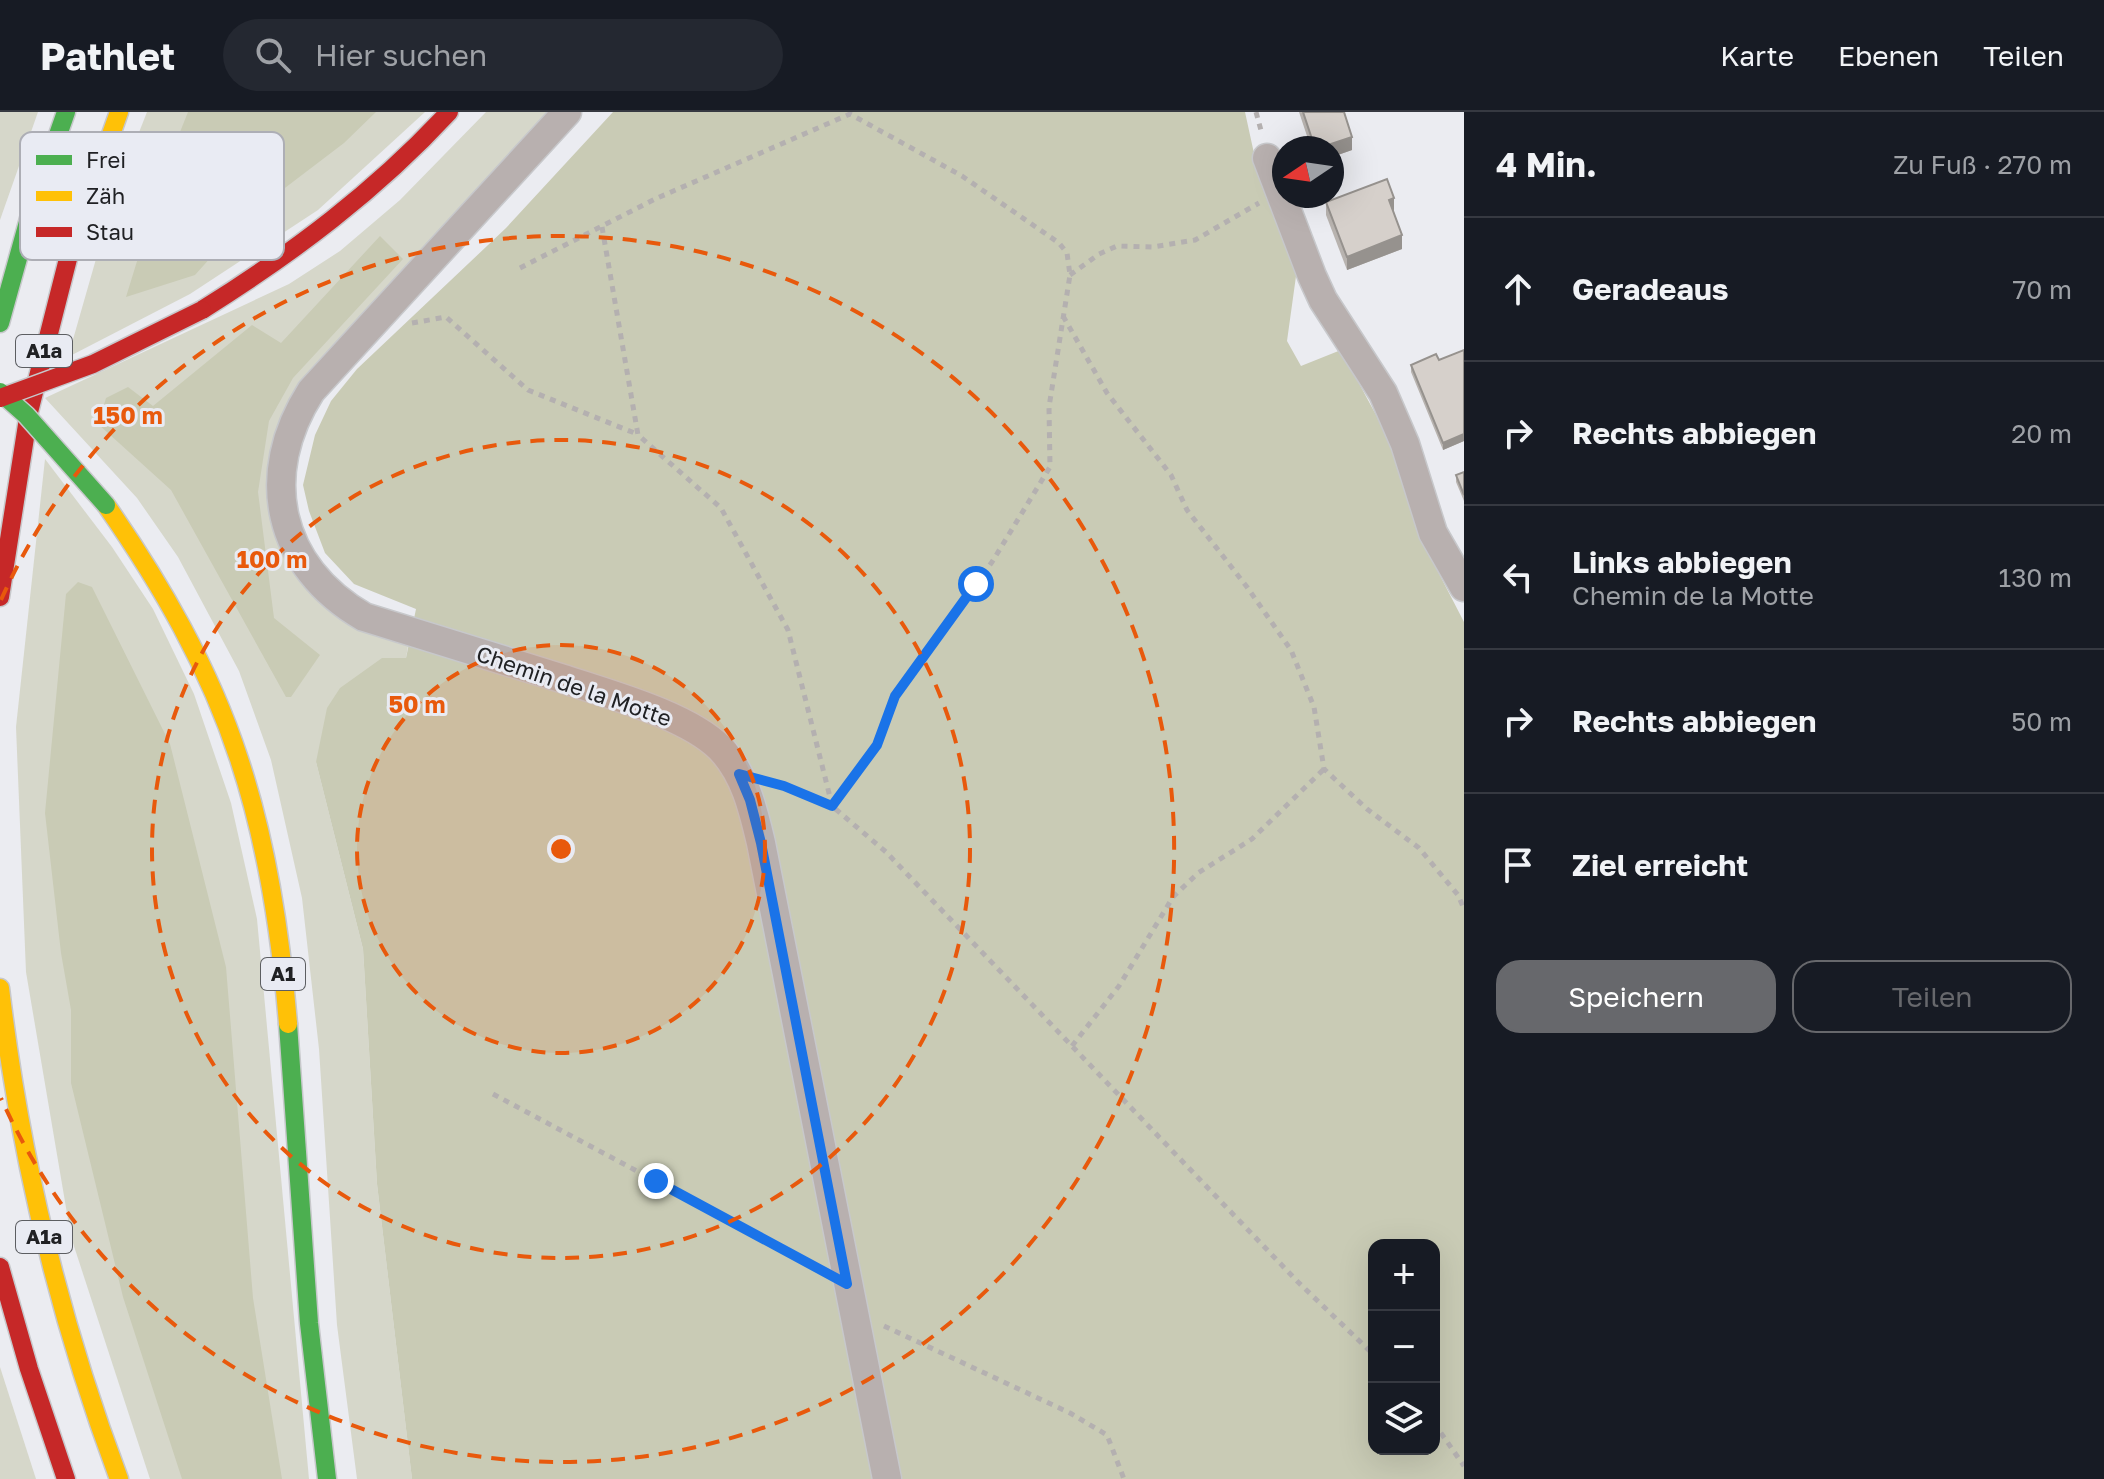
<!DOCTYPE html>
<html lang="de">
<meta charset="utf-8">
<style>
body{margin:0;font-family:"Golos Text",sans-serif;background:#242831;color:#f1f3f6}
.controls{position:absolute;right:24px;bottom:24px;display:grid;overflow:hidden;border-radius:16px;box-shadow:0 8px 32px #0002}
.controls button{width:72px;height:72px;display:grid;place-items:center;padding:0;border:0;border-bottom:2px solid #363941;background:#171b24;color:#f1f3f6;font:40px sans-serif}
.compass{position:absolute;left:1272px;top:24px;width:72px;height:72px;border-radius:50%;background:#171b24;box-shadow:0 8px 32px #0002;rotate:257deg}
.stop{position:absolute;width:24px;height:24px;margin:-18px;border:6px solid #1a73e8;border-radius:50%;background:#fff}
.stop.end{background:#1a73e8;border-color:#fff;box-shadow:0 2px 8px #0008}
.list{margin:0;padding:0;list-style:none}
h2{display:flex;justify-content:space-between;align-items:center;height:104px;margin:0;padding:0 32px;font-size:34px}
h2 small{font-size:26px;font-weight:400;color:#9ea1a6}
.list li{display:grid;grid-template-columns:52px 1fr auto;gap:24px;align-items:center;box-sizing:border-box;height:144px;padding:0 32px;border-top:2px solid #363941}
.list b{display:block;font-size:30px;white-space:nowrap}
.list p{margin:0;font-size:26px;white-space:nowrap;color:#9ea1a6}
.list em{font-size:26px;font-style:normal;color:#9ea1a6}
.actions{display:flex;gap:16px;padding:24px 32px}
.actions a{flex:1;padding:18px 0;border:2px solid #67686c;border-radius:24px;text-align:center;font-size:28px;color:#67686c}
.actions .main{background:#67686c;color:#fff}
.icon{flex:none;width:44px;height:44px;fill:none;stroke:currentColor;stroke-width:2;stroke-linecap:round;stroke-linejoin:round}
.map{position:relative;flex:none;width:1464px;height:1367px;overflow:hidden}
header{display:flex;align-items:center;gap:48px;box-sizing:border-box;height:112px;padding:0 40px;background:#171b24;border-bottom:2px solid #363941}
header strong{font-size:38px}
nav{display:flex;gap:44px;margin-inline-start:auto;font-size:28px}
.search{width:560px;height:72px;background:#242831;display:flex;align-items:center;gap:20px;box-sizing:border-box;padding:0 28px;border-radius:44px;color:#9ea1a6;font-size:30px}
main{display:flex}
aside{flex:1;background:#171b24}
.map>svg:first-child{display:block}
.green{fill:#d6d7ca}
.forest{fill:#c9cbb5;fill-rule:evenodd}
.lines{fill:none;stroke-linecap:round;stroke-linejoin:round}
.street-casing{stroke:#c7c8cb;stroke-width:31}
.fast-casing{stroke:#c7c8cb;stroke-width:21}
.slow-casing{stroke:#c7c8cb;stroke-width:21}
.jam-casing{stroke:#c7c8cb;stroke-width:21}
.path{stroke:#b4b0b0;stroke-width:5;stroke-dasharray:6 6;stroke-linecap:butt}
.street{stroke:#b8b0af;stroke-width:28}
.fast{stroke:#4caf50;stroke-width:18}
.slow{stroke:#ffc107;stroke-width:18}
.jam{stroke:#c62828;stroke-width:18}
.fast-bridge-casing{stroke:#c7c8cb;stroke-width:21;stroke-linecap:butt}
.jam-bridge-casing{stroke:#c7c8cb;stroke-width:21;stroke-linecap:butt}
.fast-bridge{stroke:#4caf50;stroke-width:18}
.jam-bridge{stroke:#c62828;stroke-width:18}
.wall{fill:#b8b3af}
.shaded-wall{fill:#96928e}
.building{fill:#d6d0cb;stroke:#96928e;stroke-width:2}
.route{stroke:#1a73e8;stroke-width:10}
.ring{fill:none;stroke:#e8590c;stroke-width:4;stroke-dasharray:14 10}
.labels{text-anchor:middle;stroke-width:6;stroke-linejoin:round;paint-order:stroke}
.shield{fill:#e9ebf3;stroke:#5c5e62;stroke-width:2}
.shield-label{font-size:20px;font-weight:bold;fill:#202124}
.street-label{font-size:22px;fill:#202124;stroke:#e9ebf3}
.key{fill:#e9ebf3;stroke:#adaeb5;stroke-width:2}
.key-label{font-size:22px;fill:#202124}
.centre{fill:#e8590c;stroke:#e9ebf3;stroke-width:4}
.ring-label{font-size:24px;text-anchor:middle;font-weight:bold;fill:#e8590c;stroke:#e9ebf3;stroke-width:6;stroke-linejoin:round;paint-order:stroke}
</style>
<header>
<strong>Pathlet</strong>
<div class="search"><svg class="icon" aria-label="search" viewBox="0 0 24 24"><circle cx="10" cy="10" r="6"/><path d="M15 15l6 6"/></svg>Hier suchen</div>
<nav><a>Karte</a><a>Ebenen</a><a>Teilen</a></nav>
</header>
<main>
<div class="map">
<svg width="1464" height="1367" viewBox="0 0 1464 1367">
<rect width="100%" height="100%" fill="#ebecf1"/>
<g class="green">
<path d="M0,0h38l-38,108z"/>
<path d="M147,0h278l-107,98 -128,84 -122,63 46,-161z"/>
<path d="M486,0h63l-242,261c-13,22 -27,42 -34,67 -9,37 3,102 23,134l113,66 -3,18 -90,104 47,187 14,235 35,295h-55l-20,-154 -18,-276 -17,-151 -31,-138 -32,-89 -61,-114 -41,-59 -92,-100 244,-114 51,-33 60,-51z"/>
<path d="M45,347l67,88 41,62 41,85 37,109 26,116 52,560h-159l-79,-242 -45,-265 -10,-245z"/>
<path d="M0,1255l36,112h-36z"/>
</g>
<g class="forest">
<path d="M188,0h188l-32,31 -96,73 -53,59 -69,22 40,-130z"/>
<path d="M613,0h632l10,46 42,111 -10,72 14,25 40,-16 48,89 29,94 46,89v857h-1052l-35,-295 -14,-235 -47,-187 11,-54 13,-20 42,-30h24l10,-49 -62,-25 -29,-31 -16,-42 -6,-26 12,-50 16,-34 26,-32 149,-141zM1374,1133h60v204h-60z"/>
<path d="M380,124l23,23 -110,119 -24,43 -11,71 16,126 46,37 -29,42h-5l-115,-207 -73,-66 8,-26 22,-11 25,19 99,-81 29,18z"/>
<path d="M78,470l14,5 78,157 56,223 27,331 29,181h-100l-59,-182 -52,-214v-73l-10,-57 -16,-140 21,-219z"/>
</g>
<g class="lines">
<g class="street-casing">
<g id="street">
<path d="M567,0l-256,279c-54,84 -34,176 53,226 66,21 133,41 200,62 44,15 123,36 156,69 25,26 33,61 41,95l126,636"/>
<path d="M1267,46l45,118 11,24 60,93 22,51 28,89 31,54"/>
</g>
</g>
<g class="fast-casing">
<g id="fast">
<path d="M0,211l30,-108 36,-103"/>
<path d="M288,912l21,299 18,156"/>
</g>
</g>
<g class="slow-casing">
<g id="slow">
<path d="M71,135l48,-135"/>
<path d="M106,393c55,79 103,162 133,254 28,84 42,177 49,265"/>
<path d="M0,876c20,169 59,331 119,491"/>
</g>
</g>
<g class="jam-casing">
<g id="jam">
<path d="M202,198c91,-57 174,-119 247,-198"/>
<path d="M0,485l29,-185 42,-165"/>
<path d="M0,1155l29,102 37,110"/>
</g>
</g>
<g class="path">
<path d="M1256,0l6,22"/>
<path d="M602,115l36,208 83,73 67,122 44,175"/>
<path d="M520,156l135,-69 195,-85 112,62 97,67 8,10 3,22 -21,132 1,60 -58,95 -97,134 -18,49 -45,61"/>
<path d="M1070,163l29,-21 18,-8 36,1 42,-7 64,-37"/>
<path d="M1063,204l44,77 64,82 16,35 60,77 44,63 23,57 10,62 43,40 52,39 39,47 6,14"/>
<path d="M412,211l34,-6 82,73 109,44"/>
<path d="M769,670l63,24 54,46 412,430 76,73"/>
<path d="M1072,934l47,-60 54,-89 25,-24 54,-34 72,-70"/>
<path d="M493,982l325,174"/>
<path d="M884,1214l186,87 37,22 17,44"/>
<path d="M1434,1311l30,43"/>
</g>
<use href="#street" class="street"/>
<use href="#fast" class="fast"/>
<use href="#slow" class="slow"/>
<use href="#jam" class="jam"/>
<g class="fast-bridge-casing">
<path id="fast-bridge" d="M0,280l26,23 80,90"/>
</g>
<g class="jam-bridge-casing">
<path id="jam-bridge" d="M0,286l93,-34 109,-54"/>
</g>
<use href="#fast-bridge" class="fast-bridge"/>
<use href="#jam-bridge" class="jam-bridge"/>
</g>
<g class="wall">
<path d="M1299,0h45l8,38 -20,7v-9h-21z"/>
<path d="M1326,90l68,10 8,37 -55,21 -21,-55z"/>
<path d="M1464,238v91l-21,9 -32,-78v-7l28,-5z"/>
<path d="M1464,360v29l-8,-19v-7z"/>
</g>
<g class="shaded-wall">
<path d="M1352,25v13l-20,7v-9h-13z"/>
<path d="M1394,86v14l-5,-12z"/>
<path d="M1402,123v14l-55,21v-13z"/>
<path d="M1464,322v7l-21,9v-7z"/>
</g>
<g class="building">
<path d="M1303,0h41l8,25 -33,11h-4z"/>
<path d="M1387,67l7,19 -5,2 13,35 -55,22 -21,-55z"/>
<path d="M1464,238v84l-21,9 -32,-78 25,-11 3,6z"/>
<path d="M1464,360v23l-8,-20z"/>
</g>
<g class="lines">
<path class="route" d="M656,1069l191,103 -86,-441 -11,-43 -11,-26 45,12 48,20 45,-61 18,-49 81,-112"/>
</g>
<circle cx="561" cy="737" r="204" fill="#e8590c" fill-opacity=".12"/>
<g class="ring">
<circle cx="561" cy="737" r="204"/>
<circle cx="561" cy="737" r="409"/>
<path d="M1 488A613 613 0 1 1 1 986"/>
</g>
<g class="labels">
<g class="shield">
<rect x="16" y="223" width="56" height="32" rx="6"/>
<rect x="261" y="846" width="44" height="32" rx="6"/>
<rect x="16" y="1109" width="56" height="32" rx="6"/>
</g>
<g class="shield-label">
<text x="44" y="246">A1a</text>
<text x="283" y="869">A1</text>
<text x="44" y="1132">A1a</text>
</g>
<g class="street-label">
<text transform="translate(574 574) rotate(19)" y="8">Chemin de la Motte</text>
</g>
</g>
<rect x="20" y="20" width="264" height="128" rx="12" class="key"/>
<rect x="36" y="43" width="36" height="10" fill="#4caf50"/>
<rect x="36" y="79" width="36" height="10" fill="#ffc107"/>
<rect x="36" y="115" width="36" height="10" fill="#c62828"/>
<g class="key-label">
<text x="86" y="56">Frei</text>
<text x="86" y="92">Zäh</text>
<text x="86" y="128">Stau</text>
</g>
<circle cx="561" cy="737" r="12" class="centre"/>
<g class="ring-label">
<text x="128" y="312">150 m</text>
<text x="272" y="456">100 m</text>
<text x="417" y="601">50 m</text>
</g>
</svg>
<div class="controls">
<button>+</button>
<button>−</button>
<button><svg class="icon" aria-label="layers" viewBox="0 0 24 24"><path d="M12 4l9 5-9 5-9-5zM3 14l9 5 9-5"/></svg></button>
</div>
<svg class="compass" viewBox="-18 -18 36 36"><path d="M0-13l5 13h-10z" fill="#e53935"/><path d="M0 13l5-13h-10z" fill="#9ea1a6"/></svg>
<div class="stop" style="left:976px;top:472px"></div>
<div class="stop end" style="left:656px;top:1069px"></div>
</div>
<aside>
<h2>4 Min.<small>Zu Fuß · 270 m</small></h2>
<ul class="list">
<li><svg class="icon" aria-label="ahead" viewBox="0 0 24 24"><path d="M12 20V5M6 11l6-6 6 6"/></svg><div><b>Geradeaus</b></div><em>70 m</em></li>
<li><svg class="icon" aria-label="right" viewBox="0 0 24 24"><path d="M7 20v-9h11M14 6l5 5-5 5"/></svg><div><b>Rechts abbiegen</b></div><em>20 m</em></li>
<li><svg class="icon" aria-label="left" viewBox="0 0 24 24"><path d="M17 20v-9H6M10 6l-5 5 5 5"/></svg><div><b>Links abbiegen</b><p>Chemin de la Motte</p></div><em>130 m</em></li>
<li><svg class="icon" aria-label="right" viewBox="0 0 24 24"><path d="M7 20v-9h11M14 6l5 5-5 5"/></svg><div><b>Rechts abbiegen</b></div><em>50 m</em></li>
<li><svg class="icon" aria-label="arrive" viewBox="0 0 24 24"><path d="M6 21V4h12l-3 4 3 4H6"/></svg><div><b>Ziel erreicht</b></div></li>
</ul>
<div class="actions"><a class="main">Speichern</a><a>Teilen</a></div>
</aside>
</main>
